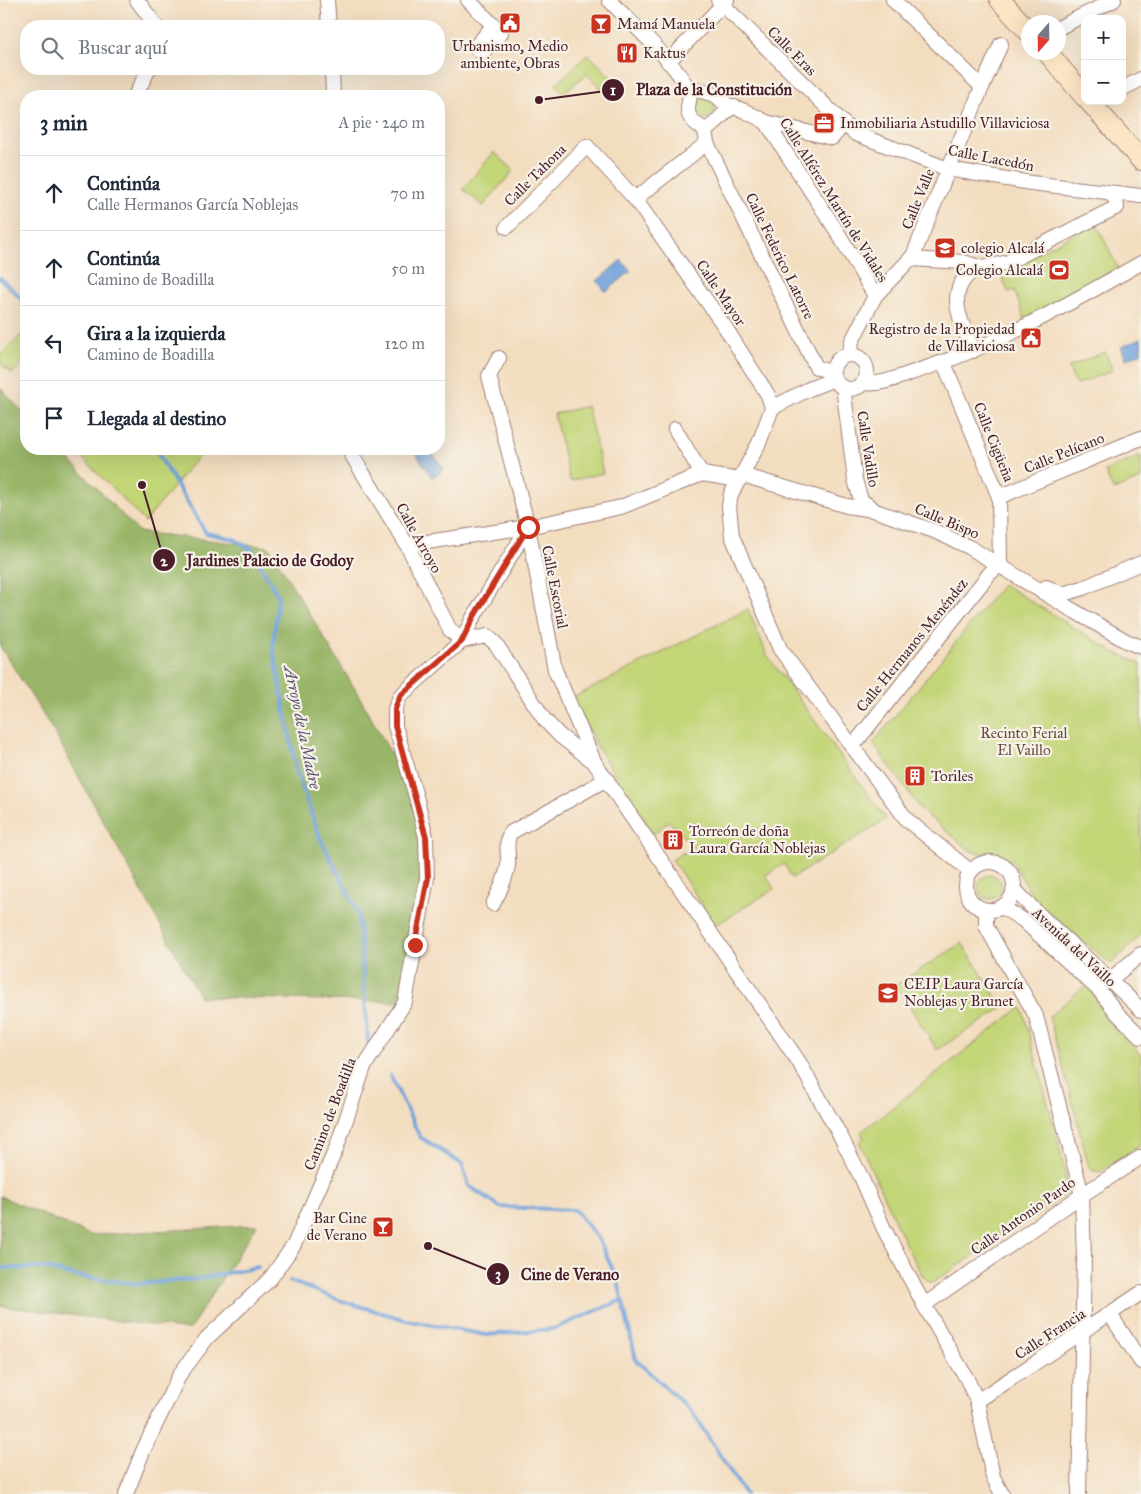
<!DOCTYPE html>
<html lang="es">
<meta charset="utf-8">
<style>
body{margin:0;font-family:"IM FELL Great Primer",serif;background:#f6f6f7;color:#1f2937}
.controls{position:absolute;right:15px;top:15px;display:grid;overflow:hidden;border-radius:10px;box-shadow:0 5px 20px #0002}
.controls button{width:45px;height:45px;display:grid;place-items:center;padding:0;border:0;border-bottom:1px solid #e0e1e3;background:#fff;color:#1f2937;font:25px sans-serif}
.compass{position:absolute;left:1021px;top:15px;width:45px;height:45px;border-radius:50%;background:#fff;box-shadow:0 5px 20px #0002;rotate:200deg}
.stop{position:absolute;width:15px;height:15px;margin:-11px;border:4px solid #c8321e;border-radius:50%;background:#fff}
.stop.end{background:#c8321e;border-color:#fff;box-shadow:0 1px 5px #0008}
.list{margin:0;padding:0;list-style:none}
h2{display:flex;justify-content:space-between;align-items:center;height:65px;margin:0;padding:0 20px;font-size:21px}
h2 small{font-size:16px;font-weight:400;color:#747a83}
.list li{display:grid;grid-template-columns:32px 1fr auto;gap:15px;align-items:center;box-sizing:border-box;height:75px;padding:0 20px;border-top:1px solid #e0e1e3}
.list b{display:block;font-size:19px;white-space:nowrap}
.list p{margin:0;font-size:16px;white-space:nowrap;color:#747a83}
.list em{font-size:16px;font-style:normal;color:#747a83}
.icon{flex:none;width:28px;height:28px;fill:none;stroke:currentColor;stroke-width:2;stroke-linecap:round;stroke-linejoin:round}
.map{position:relative;flex:none;width:1141px;height:1494px;overflow:hidden}
.search{position:absolute;background:#fff;box-shadow:0 5px 20px #0002;left:20px;top:20px;width:425px;height:55px;display:flex;align-items:center;gap:12px;box-sizing:border-box;padding:0 18px;border-radius:20px;color:#747a83;font-size:19px}
.panel{position:absolute;background:#fff;box-shadow:0 5px 20px #0002;left:20px;top:90px;width:425px;height:365px;border-radius:20px}
.map>svg:first-child{display:block}
.green{fill:#c2d577;stroke:#867a51}
.forest{fill:#99b668;stroke:#726a4a}
.water{fill:#70a1db;stroke:#5d6083}
.lines{fill:none;stroke-linecap:round;stroke-linejoin:round}
.stream{stroke:#70a1db;stroke-width:4}
.street-casing{stroke:#9e7e75;stroke-width:16}
.secondary-casing{stroke:#9e7e75;stroke-width:22}
.street{stroke:#fff;stroke-width:14}
.secondary{stroke:#fce5c4;stroke-width:20}
.route{stroke:#c8321e;stroke-width:6}
.labels{text-anchor:middle;stroke-width:4.5;stroke-linejoin:round;paint-order:stroke}
.poi-label{font-size:15px;fill:#4a1f2b;stroke:#f7f3e8;text-anchor:start}
.street-label{font-size:15px;fill:#4a1f2b;stroke:#f7f3e8}
.park-label{font-size:15px;fill:#684c3e;stroke:#f7f3e8}
.water-label{font-size:16px;font-style:italic;fill:#595371;stroke:#f7f3e8}
.leader{fill:none;stroke:#4a1f2b;stroke-width:2}
.callout-dot{fill:#4a1f2b;stroke:#f7f3e8;stroke-width:2}
.mark-label{font-size:15px;text-anchor:middle;font-weight:bold;fill:#fff}
.callout-label{font-size:16px;text-anchor:middle;font-weight:bold;fill:#4a1f2b;stroke:#f7f3e8;stroke-width:4.5;stroke-linejoin:round;paint-order:stroke}
</style>
<div class="map">
<svg width="1141" height="1494" viewBox="0 0 1141 1494">
<rect width="100%" height="100%" fill="#f7f3e8"/>
<filter id="ink" filterUnits="userSpaceOnUse"><feTurbulence type="fractalNoise" baseFrequency=".02" numOctaves="2"/><feDisplacementMap in="SourceGraphic" scale="10" xChannelSelector="R" yChannelSelector="G"/><feConvolveMatrix kernelMatrix="1 2 1 2 8 2 1 2 1" color-interpolation-filters="sRGB"/></filter>
<filter id="wash" filterUnits="userSpaceOnUse"><feTurbulence type="fractalNoise" baseFrequency=".0096" numOctaves="4" result="noise"/><feDisplacementMap in="SourceGraphic" scale="20" xChannelSelector="R" yChannelSelector="G"/><feGaussianBlur stdDeviation="1.12" result="paint"/><feColorMatrix in="noise" values="0 0 0 0 0 0 0 0 0 0 0 0 0 0 0 0 0 1.4 0 .05"/><feComposite in="paint" operator="in"/></filter>
<g filter="url(#wash)">
<rect width="100%" height="100%" fill="#f3ddbf"/>
<g class="green">
<path d="M588,54l32,32 -10,12 -23,-24 -24,19 -7,-9z"/>
<circle cx="704" cy="108" r="11"/>
<path d="M494,152l20,18 -31,36 -20,-17z"/>
<path d="M1096,223l22,45 -93,51 -11,-29 -6,2 -8,-20z"/>
<path d="M24,332l2,1v27l-14,14 -12,-11v-7z"/>
<path d="M1105,352l8,18 -37,15 -8,-18z"/>
<path d="M587,406l16,67 -33,8 -16,-67z"/>
<path d="M74,449h130l-59,73z"/>
<path d="M1141,456v23l-28,11 -8,-19z"/>
<path d="M1003,584l111,68 27,12v271l-30,29 -74,-61 -26,-43 -40,-9 -49,-40 -49,-68z"/>
<path d="M748,609l19,46 119,164 -94,59 -8,-14 -18,11 8,14 -58,36 -44,-65 11,-8 1,2 8,-7 -23,-26 -15,13 -57,-87 -25,-49z"/>
<circle cx="990" cy="887" r="12"/>
<path d="M962,943l41,65 -66,42 -41,-65z"/>
<path d="M1085,987l7,5 12,23 37,40v90l-41,27 -8,-2 -3,-3 -19,-74 -21,-76 33,-29z"/>
<path d="M1021,1007l3,7 36,135 8,41 -2,5 -18,12 -116,76 -8,-5 -16,-28 -49,-108 5,-4 -3,-6z"/>
</g>
<g class="forest">
<path d="M0,388l26,27v34h33l80,83 130,15 86,142 62,111 9,37 -21,165 -205,-5 -146,-265 -54,-86z"/>
<path d="M0,1196l90,39 167,-10 -68,105 -189,-24z"/>
</g>
<g class="water">
<path d="M621,260l10,11 -25,21 -9,-11z"/>
<path d="M1141,338v15l-15,6 -5,-12z"/>
<path d="M415,449h15l14,21 -12,8 -18,-28z"/>
</g>
<g class="lines">
<g class="stream">
<path d="M0,278l26,25"/>
<path d="M155,449l51,84 28,6 17,10 27,47 -5,52 24,125 23,65 38,74 11,140"/>
<path d="M390,1075l30,62 42,27 7,22 31,21 75,3 24,30 19,41 18,79 56,52 53,82"/>
<path d="M0,1268h45l25,7 67,9 61,-5 60,-12"/>
<path d="M290,1281l52,20 64,19 80,15 67,-6 69,-29"/>
</g>
</g>
</g>
<g filter="url(#ink)">
<g class="lines">
<g class="street-casing">
<g id="street">
<path d="M137,0l19,26"/>
<path d="M327,0l2,26"/>
<path d="M468,0l33,33 -19,20 -7,-6 19,-22"/>
<path d="M609,0c24,25 60,56 77,85 12,20 -13,25 19,45"/>
<path d="M718,0l126,124 12,10 92,35 83,14 110,13"/>
<path d="M893,0l89,87"/>
<path d="M1058,28l56,-28"/>
<path d="M668,62l59,-62"/>
<path d="M332,69l1,27"/>
<path d="M687,87l28,8 11,9 19,7 21,11 66,16 12,-14"/>
<path d="M1122,89l19,-10"/>
<path d="M135,96l14,-27"/>
<path d="M766,122l72,111 37,63"/>
<path d="M705,130l2,13 109,224 17,6"/>
<path d="M705,130c13,-6 16,-17 28,-23"/>
<path d="M635,199l72,-56"/>
<path d="M507,227l80,-81 48,53 12,17 78,111 43,68 4,13 -13,35 -17,32"/>
<path d="M910,259l53,3 19,6 26,-6 109,-55 -1,-7 -6,-7"/>
<path d="M973,351c-9,-24 -28,-55 -5,-76 3,-3 9,-5 14,-7"/>
<path d="M849,355l3,-14 23,-45 38,-40 69,-169 19,-43"/>
<circle cx="850" cy="372" r="17"/>
<path d="M499,358l-10,18 39,151 27,143 39,91"/>
<path d="M863,383c17,2 31,-4 48,-10 81,-25 156,-68 230,-110"/>
<path d="M849,389l-5,5 11,86 6,20 12,9"/>
<path d="M772,408l37,-19 25,-10"/>
<path d="M675,429l27,45"/>
<path d="M348,449l59,96 43,85 12,11"/>
<path d="M702,474l37,6"/>
<path d="M999,497l142,-59"/>
<path d="M407,545l121,-18 93,-20 81,-33"/>
<path d="M1046,587l17,7 20,-6 58,-25"/>
<path d="M462,641l25,-5 9,8 48,75 16,17 34,26 205,300 42,75 20,40 23,52 40,76 43,74 10,22 16,76 9,17"/>
<path d="M852,747l138,-174 10,-8 -1,-68 -55,-134"/>
<circle cx="990" cy="886" r="24"/>
<path d="M970,871l-63,-51 -127,-171 -48,-113 -3,-30 2,-12 11,-19 105,31 26,4 61,21 35,16 100,61 57,33 15,6"/>
<path d="M1014,889c40,43 86,79 127,121"/>
<path d="M493,904c7,-13 13,-25 15,-39 1,-10 -3,-23 2,-32l97,-54"/>
<path d="M1002,907l21,13 76,70 19,24 23,23"/>
<path d="M986,910v16l50,90 46,179 2,63 -5,236"/>
<path d="M1111,979l30,-25"/>
<path d="M924,1305l158,-110 59,-38"/>
<path d="M1110,1314l31,48"/>
<path d="M977,1401l164,-108"/>
<path d="M126,1494l17,-43 37,-77 27,-36 63,-59 24,-34 42,-96 28,-82 41,-65 22,-124 -1,-41 -9,-37 -22,-74v-17l5,-13 62,-55 11,-23 55,-91"/>
</g>
</g>
<g class="secondary-casing">
<g id="secondary">
<path d="M1000,0l28,31"/>
<path d="M1047,52l38,45"/>
<path d="M1089,101l52,59"/>
</g>
</g>
<use href="#street" class="street"/>
<use href="#secondary" class="secondary"/>
</g>
</g>
<g class="lines" filter="url(#ink)">
<path class="route" d="M415,945l13,-67 -2,-41 -31,-111v-17l5,-13 62,-55 11,-23 55,-91"/>
</g>
<defs>
<g id="civic-square" transform="scale(1.125)"><rect x="-9" y="-9" width="18" height="18" rx="4" fill="#c8321e" stroke="#f7f3e8"/><path d="M-.6-6.5H3V-4.5H.6V-3L4-1V1h2V6H-6V1h2V-1L-.6-3ZM-1.2 2.5V6h2.4V2.5Z" fill="#fff"/></g>
<g id="bar-square" transform="scale(1.125)"><rect x="-9" y="-9" width="18" height="18" rx="4" fill="#c8321e" stroke="#f7f3e8"/><path d="M-6-5H6L.8 .8V4.5H3.5V6h-7V4.5H-.8V.8Z" fill="#fff"/></g>
<g id="restaurant-square" transform="scale(1.125)"><rect x="-9" y="-9" width="18" height="18" rx="4" fill="#c8321e" stroke="#f7f3e8"/><path d="M-5-6h1v4h1v-4h1v4h1v-4h1v5L-1.5 .5V6h-2V.5L-5-1ZM5-6V6H3V1.5H1.5Q1.5-4 5-6Z" fill="#fff"/></g>
<g id="office-square" transform="scale(1.125)"><rect x="-9" y="-9" width="18" height="18" rx="4" fill="#c8321e" stroke="#f7f3e8"/><path d="M-6-3h4V-5.5h4V-3h4V5H-6ZM-1-4.5V-3h2v-1.5ZM-6 0V1H6V0Z" fill="#fff"/></g>
<g id="school-square" transform="scale(1.125)"><rect x="-9" y="-9" width="18" height="18" rx="4" fill="#c8321e" stroke="#f7f3e8"/><path d="M0-5L7-2L0 1L-7-2ZM-4 1L0 2.5L4 1V4Q0 6-4 4Z" fill="#fff"/></g>
<g id="stadium-square" transform="scale(1.125)"><rect x="-9" y="-9" width="18" height="18" rx="4" fill="#c8321e" stroke="#f7f3e8"/><path d="M0-5a6.5 5 0 1 0 0 10a6.5 5 0 1 0 0-10ZM-3.5-1.8h7v3.6h-7Z" fill="#fff"/></g>
<g id="building-square" transform="scale(1.125)"><rect x="-9" y="-9" width="18" height="18" rx="4" fill="#c8321e" stroke="#f7f3e8"/><path d="M-4-6H4V6H1V3H-1V6H-4ZM-2.5-4.3h1.7v1.8h-1.7ZM.8-4.3h1.7v1.8H.8ZM-2.5-1h1.7V.8h-1.7ZM.8-1h1.7V.8H.8Z" fill="#fff"/></g>
</defs>
<g fill-rule="evenodd">
<use href="#civic-square" x="510" y="23"/>
<use href="#bar-square" x="601" y="24"/>
<use href="#restaurant-square" x="627" y="53"/>
<use href="#office-square" x="824" y="123"/>
<use href="#school-square" x="945" y="248"/>
<use href="#stadium-square" x="1059" y="270"/>
<use href="#civic-square" x="1031" y="338"/>
<use href="#building-square" x="915" y="776"/>
<use href="#building-square" x="673" y="840"/>
<use href="#school-square" x="888" y="993"/>
<use href="#bar-square" x="383" y="1227"/>
</g>
<g class="labels">
<g class="poi-label">
<text x="617" y="29">Mamá Manuela</text>
<text x="510" y="51" text-anchor="middle">Urbanismo, Medio<tspan x="510" dy="17">ambiente, Obras</tspan></text>
<text x="643" y="58">Kaktus</text>
<text x="840" y="128">Inmobiliaria Astudillo Villaviciosa</text>
<text x="961" y="253">colegio Alcalá</text>
<text x="1043" y="275" text-anchor="end">Colegio Alcalá</text>
<text x="1015" y="334" text-anchor="end">Registro de la Propiedad<tspan x="1015" dy="17">de Villaviciosa</tspan></text>
<text x="931" y="781">Toriles</text>
<text x="689" y="836">Torreón de doña<tspan x="689" dy="17">Laura García Noblejas</tspan></text>
<text x="904" y="989">CEIP Laura García<tspan x="904" dy="17">Noblejas y Brunet</tspan></text>
<text x="367" y="1223" text-anchor="end">Bar Cine<tspan x="367" dy="17">de Verano</tspan></text>
</g>
<g class="street-label">
<text transform="translate(792 51) rotate(45)" y="5">Calle Eras</text>
<text transform="translate(991 158) rotate(11)" y="5">Calle Lacedón</text>
<text transform="translate(535 175) rotate(-45)" y="5">Calle Tahona</text>
<text transform="translate(918 199) rotate(-68)" y="5">Calle Valle</text>
<text transform="translate(834 200) rotate(58)" y="5">Calle Alférez Martín de Vidales</text>
<text transform="translate(780 256) rotate(64)" y="5">Calle Federico Latorre</text>
<text transform="translate(721 293) rotate(56)" y="5">Calle Mayor</text>
<text transform="translate(994 442) rotate(68)" y="5">Calle Cigüeña</text>
<text transform="translate(868 449) rotate(81)" y="5">Calle Vadillo</text>
<text transform="translate(1064 453) rotate(-22)" y="5">Calle Pelícano</text>
<text transform="translate(947 521) rotate(23)" y="5">Calle Bispo</text>
<text transform="translate(419 538) rotate(61)" y="5">Calle Arroyo</text>
<text transform="translate(555 587) rotate(79)" y="5">Calle Escorial</text>
<text transform="translate(912 645) rotate(-51)" y="5">Calle Hermanos Menéndez</text>
<text transform="translate(1074 947) rotate(43)" y="5">Avenida del Vaillo</text>
<text transform="translate(330 1114) rotate(-69)" y="5">Camino de Boadilla</text>
<text transform="translate(1023 1216) rotate(-35)" y="5">Calle Antonio Pardo</text>
<text transform="translate(1050 1334) rotate(-33)" y="5">Calle Francia</text>
</g>
<g class="park-label">
<text x="1024" y="738">Recinto Ferial<tspan x="1024" dy="17">El Vaillo</tspan></text>
</g>
<g class="water-label">
<text transform="translate(303 727) rotate(78)" y="6">Arroyo de la Madre</text>
</g>
</g>
<path class="leader" d="M539 100L613 90M142 485L164 560M428 1246L498 1274"/>
<g class="callout-dot">
<circle cx="539" cy="100" r="5"/>
<circle cx="142" cy="485" r="5"/>
<circle cx="428" cy="1246" r="5"/>
<circle cx="613" cy="90" r="12"/>
<circle cx="164" cy="560" r="12"/>
<circle cx="498" cy="1274" r="12"/>
</g>
<g class="mark-label">
<text x="613" y="95">1</text>
<text x="164" y="566">2</text>
<text x="498" y="1279">3</text>
</g>
<g class="callout-label">
<text x="714" y="95">Plaza de la Constitución</text>
<text x="270" y="566">Jardines Palacio de Godoy</text>
<text x="570" y="1280">Cine de Verano</text>
</g>
</svg>
<div class="controls">
<button>+</button>
<button>−</button>
</div>
<svg class="compass" viewBox="-18 -18 36 36"><path d="M0-13l5 13h-10z" fill="#e53935"/><path d="M0 13l5-13h-10z" fill="#747a83"/></svg>
<div class="stop" style="left:528px;top:527px"></div>
<div class="stop end" style="left:415px;top:945px"></div>
<div class="search"><svg class="icon" aria-label="search" viewBox="0 0 24 24"><circle cx="10" cy="10" r="6"/><path d="M15 15l6 6"/></svg>Buscar aquí</div>
<section class="panel">
<h2>3 min<small>A pie · 240 m</small></h2>
<ul class="list">
<li><svg class="icon" aria-label="ahead" viewBox="0 0 24 24"><path d="M12 20V5M6 11l6-6 6 6"/></svg><div><b>Continúa</b><p>Calle Hermanos García Noblejas</p></div><em>70 m</em></li>
<li><svg class="icon" aria-label="ahead" viewBox="0 0 24 24"><path d="M12 20V5M6 11l6-6 6 6"/></svg><div><b>Continúa</b><p>Camino de Boadilla</p></div><em>50 m</em></li>
<li><svg class="icon" aria-label="left" viewBox="0 0 24 24"><path d="M17 20v-9H6M10 6l-5 5 5 5"/></svg><div><b>Gira a la izquierda</b><p>Camino de Boadilla</p></div><em>120 m</em></li>
<li><svg class="icon" aria-label="arrive" viewBox="0 0 24 24"><path d="M6 21V4h12l-3 4 3 4H6"/></svg><div><b>Llegada al destino</b></div></li>
</ul>
</section>
</div>
